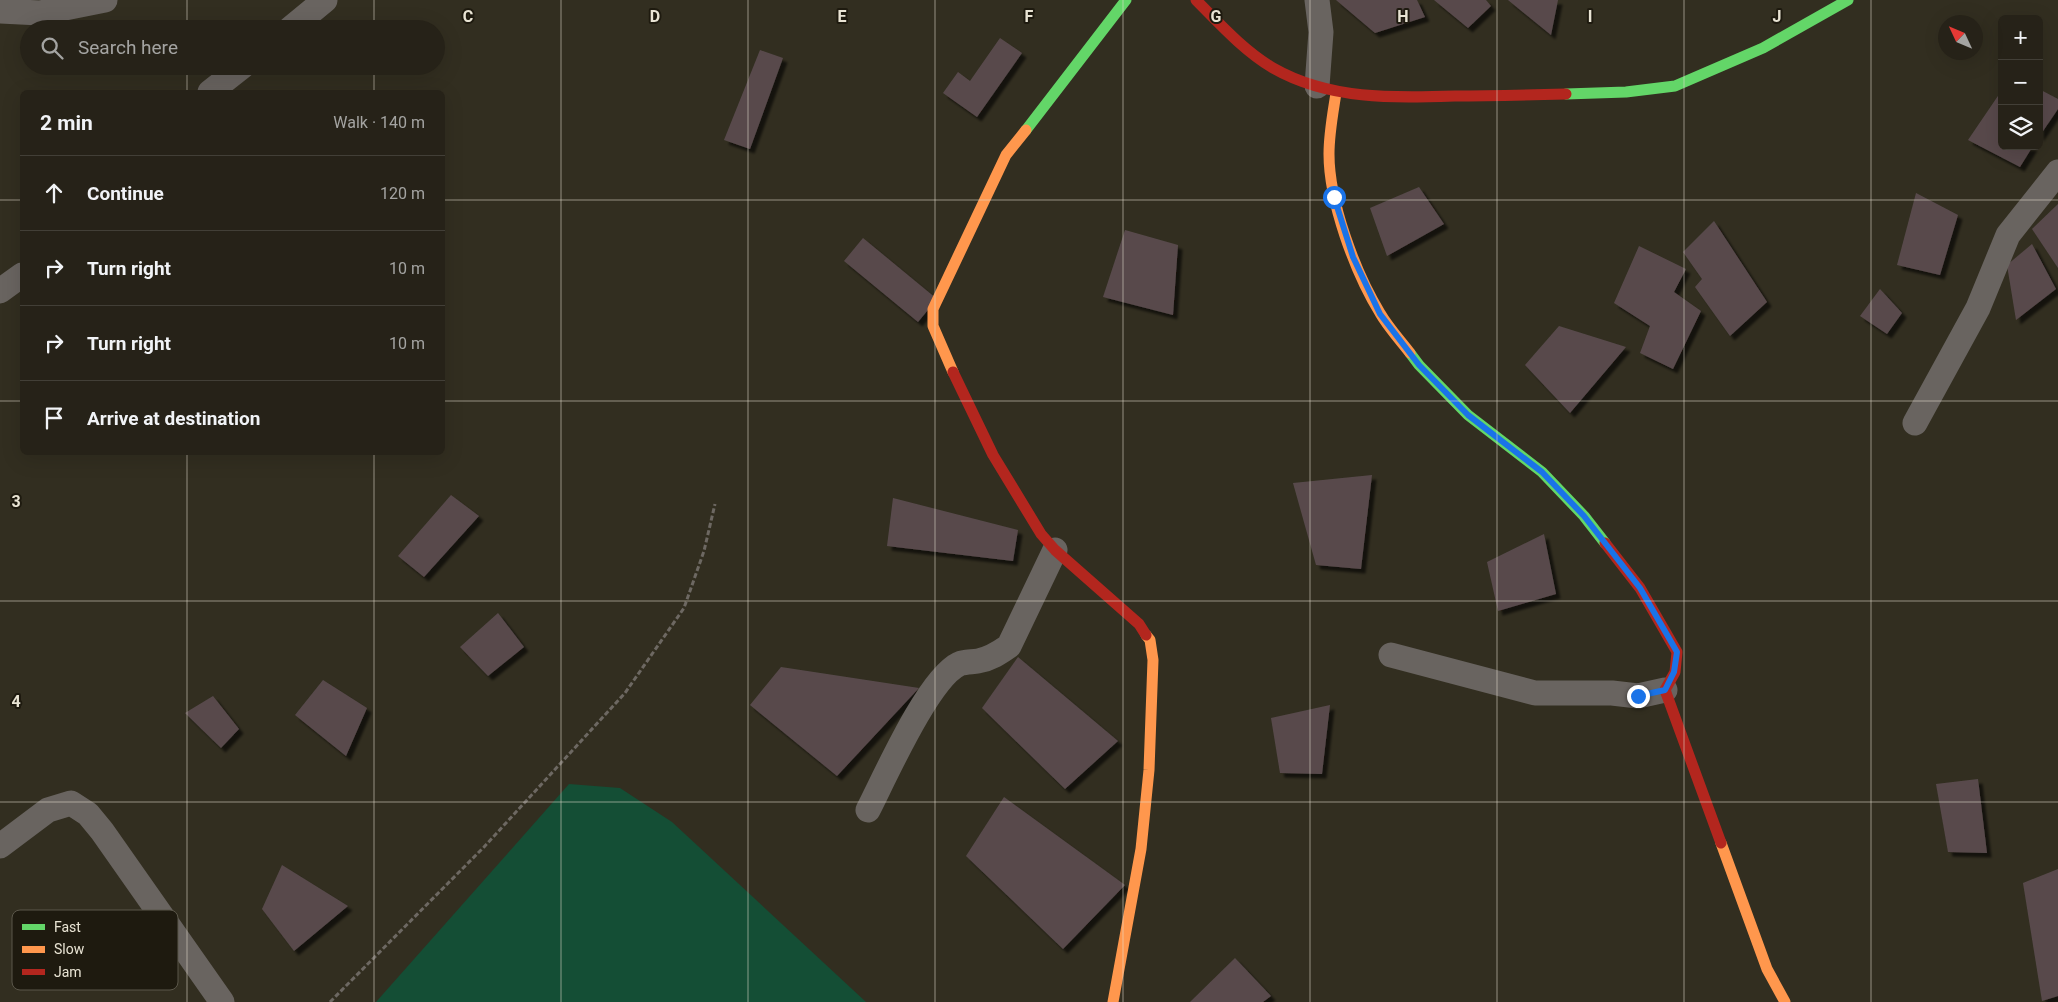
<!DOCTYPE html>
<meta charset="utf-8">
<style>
body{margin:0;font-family:Roboto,sans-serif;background:#322f25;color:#f1f3f6}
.controls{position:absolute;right:15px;top:15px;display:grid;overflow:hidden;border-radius:8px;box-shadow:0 5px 20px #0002}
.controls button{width:45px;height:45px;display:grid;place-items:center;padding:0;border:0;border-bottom:1px solid #423f37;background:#262218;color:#f1f3f6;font:25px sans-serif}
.compass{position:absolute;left:1938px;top:15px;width:45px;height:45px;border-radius:50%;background:#262218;box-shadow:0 5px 20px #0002;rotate:314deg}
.stop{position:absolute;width:15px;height:15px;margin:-11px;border:4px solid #1a73e8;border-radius:50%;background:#fff}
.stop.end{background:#1a73e8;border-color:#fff;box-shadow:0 1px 5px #0008}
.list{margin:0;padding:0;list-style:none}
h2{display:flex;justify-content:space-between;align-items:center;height:65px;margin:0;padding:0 20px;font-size:21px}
h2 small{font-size:16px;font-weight:400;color:#a4a4a2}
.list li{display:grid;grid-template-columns:32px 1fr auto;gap:15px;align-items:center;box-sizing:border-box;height:75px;padding:0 20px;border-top:1px solid #423f37}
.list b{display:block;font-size:19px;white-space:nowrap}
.list em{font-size:16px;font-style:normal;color:#a4a4a2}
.icon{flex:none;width:28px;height:28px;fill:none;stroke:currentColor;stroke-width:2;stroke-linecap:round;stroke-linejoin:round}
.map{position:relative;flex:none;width:2058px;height:1002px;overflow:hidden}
.search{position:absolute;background:#262218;box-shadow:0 5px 20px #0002;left:20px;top:20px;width:425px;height:55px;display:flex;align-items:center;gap:12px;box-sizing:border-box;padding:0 18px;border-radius:28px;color:#a4a4a2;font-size:19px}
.panel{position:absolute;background:#262218;box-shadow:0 5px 20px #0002;left:20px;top:90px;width:425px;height:365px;border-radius:8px}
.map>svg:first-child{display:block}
.green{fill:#144e35}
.building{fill:#584a4c;filter:url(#shadow)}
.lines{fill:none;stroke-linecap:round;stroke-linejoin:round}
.path{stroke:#6d6862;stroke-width:3;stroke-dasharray:5 2.5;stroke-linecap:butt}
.street{stroke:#696460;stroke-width:25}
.fast{stroke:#63d668;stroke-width:11}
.slow{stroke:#ff974d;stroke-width:11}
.jam{stroke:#b3261e;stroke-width:11}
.route{stroke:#1a73e8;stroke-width:6}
.grid{fill:none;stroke:#e9e4d4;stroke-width:1;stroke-opacity:0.55}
.key{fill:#1e1a0f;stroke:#5b574a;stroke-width:1}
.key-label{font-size:14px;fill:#e9e4d4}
.grid-label{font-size:16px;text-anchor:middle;font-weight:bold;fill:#e9e4d4;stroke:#1e1a0f;stroke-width:4;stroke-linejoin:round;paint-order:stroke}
</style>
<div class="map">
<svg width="2058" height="1002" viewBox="0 0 2058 1002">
<defs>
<filter id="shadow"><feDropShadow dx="4.5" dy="4.5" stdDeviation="1" flood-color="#0009"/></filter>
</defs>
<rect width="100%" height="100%" fill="#322e20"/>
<path class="green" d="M569,784l51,4 52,34 194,180h-490z"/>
<g class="building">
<path d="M1336,0h81l8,17 -50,16z"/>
<path d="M1434,0h52l5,6 -23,22z"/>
<path d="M1508,0h50l-7,35z"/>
<path d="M1000,38l22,15 -45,64 -34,-24 15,-21 12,9z"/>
<path d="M760,50l23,8 -33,91 -26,-9z"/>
<path d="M2039,89l19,10v10l-19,28z"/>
<path d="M2002,90v56h31l-13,21 -52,-27z"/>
<path d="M1419,187l25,37 -57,32 -17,-48z"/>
<path d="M1916,193l42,22 -18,60 -43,-10z"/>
<path d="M2058,204v64l-26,-39z"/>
<path d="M1714,221l53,81 -37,34 -35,-49 7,-8 -19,-27z"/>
<path d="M1125,230l53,15 -5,70 -70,-18z"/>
<path d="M863,238l74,61 -19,23 -74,-61z"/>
<path d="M2032,244l24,45 -40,31 -9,-55z"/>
<path d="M1639,246l47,23 -12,23 27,19 -28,58 -33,-16 10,-27 -36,-23z"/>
<path d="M1880,289l22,24 -15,21 -27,-18z"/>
<path d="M1559,326l67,21 -56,66 -45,-48z"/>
<path d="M1372,475l-11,94 -45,-4 -23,-82z"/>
<path d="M451,495l28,21 -55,61 -26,-21z"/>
<path d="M893,498l125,32 -5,31 -126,-15z"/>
<path d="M1544,534l12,60 -58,17 -11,-49z"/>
<path d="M498,613l26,34 -36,29 -28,-29z"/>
<path d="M1018,657l100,84 -53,48 -83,-81z"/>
<path d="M781,667l138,21 -82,88 -87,-71z"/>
<path d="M323,680l44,28 -21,48 -51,-41z"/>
<path d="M213,696l26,33 -18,19 -36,-35z"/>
<path d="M1330,705l-8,69 -42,-1 -9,-55z"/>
<path d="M1978,779l9,74 -39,-1 -12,-68z"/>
<path d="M1004,797l121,88 -62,64 -97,-93z"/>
<path d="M282,865l66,41 -54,45 -32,-42z"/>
<path d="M2058,869v127l-16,5 -19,-118z"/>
<path d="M1235,958l36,38 -8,6h-73z"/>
</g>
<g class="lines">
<path class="path" d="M330,1002l154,-155 141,-154 59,-85 20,-57 11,-47"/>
<g class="street">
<path d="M0,11l40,2 65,-13"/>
<path d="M290,29l35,-29"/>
<path d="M1317,86l4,-54 -4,-32"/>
<path d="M210,92l33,-26"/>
<path d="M0,291l22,-16"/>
<path d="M1915,423l63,-115 30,-73 50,-63"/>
<path d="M1391,655l144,38h77l26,3 27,-6"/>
<path d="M868,810c17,-33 60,-131 91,-146 5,-2 13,-2 19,-3 12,-2 21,-8 31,-15l46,-96"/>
<path d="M0,846l48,-36 23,-7 17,11 14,17 120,171"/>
</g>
<g class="fast">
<path d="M1566,94l60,-2 49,-6 88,-38 85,-48"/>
<path d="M1026,130l100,-130"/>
<path d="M1410,353l9,12 49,50 74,57 42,44 21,27"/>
</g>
<g class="slow">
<path d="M1336,93c-3,20 -7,40 -7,61 0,48 26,118 51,159 8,14 20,27 30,40"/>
<path d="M953,372l-20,-46v-17l73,-154 20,-25"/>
<path d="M1721,843l46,126 18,33"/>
<path d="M1113,1002l28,-153 8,-79 4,-110 -3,-20 -4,-5"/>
</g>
<g class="jam">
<path d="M1196,0c24,24 47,50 77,68 56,32 120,30 182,28 37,0 74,-1 111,-2"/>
<path d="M953,372l40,83 48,79 14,16 84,74 7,11"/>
<path d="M1605,543l35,45 37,64 -2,20 -10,18 56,153"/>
</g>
</g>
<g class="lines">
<path class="route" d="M1334,197l19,60 27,57 39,51 49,50 74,57 42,44 56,72 37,64 -3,20 -9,18 -27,6"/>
</g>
<path class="grid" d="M187,0v29M374,0v29M561,0v1002M748,0v1002M935,0v1002M1123,0v1002M1310,0v1002M1497,0v1002M1684,0v1002M1871,0v1002M187,66v26M374,66v26M0,200h22M442,200h1616M0,401h22M442,401h1616M187,452v550M374,452v550M0,601h2058M0,802h2058"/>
<rect x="12" y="910" width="166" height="80" rx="8" class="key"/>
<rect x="22" y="924" width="23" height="6" fill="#63d668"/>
<rect x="22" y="946" width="23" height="7" fill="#ff974d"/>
<rect x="22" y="969" width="23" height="6" fill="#b3261e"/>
<g class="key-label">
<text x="54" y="932">Fast</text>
<text x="54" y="954">Slow</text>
<text x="54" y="977">Jam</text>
</g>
<g class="grid-label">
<text x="468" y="22">C</text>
<text x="655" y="22">D</text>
<text x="842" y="22">E</text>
<text x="1029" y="22">F</text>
<text x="1216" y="22">G</text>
<text x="1403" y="22">H</text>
<text x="1590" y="22">I</text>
<text x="1777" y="22">J</text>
<text x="16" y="507">3</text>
<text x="16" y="707">4</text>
</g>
</svg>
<div class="controls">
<button>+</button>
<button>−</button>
<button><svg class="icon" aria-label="layers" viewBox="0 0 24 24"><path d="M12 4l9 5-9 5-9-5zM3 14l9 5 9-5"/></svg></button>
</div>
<svg class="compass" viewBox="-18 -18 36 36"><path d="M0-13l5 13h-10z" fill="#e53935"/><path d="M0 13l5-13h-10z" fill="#a4a4a2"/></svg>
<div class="stop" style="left:1334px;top:197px"></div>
<div class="stop end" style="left:1638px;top:696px"></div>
<div class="search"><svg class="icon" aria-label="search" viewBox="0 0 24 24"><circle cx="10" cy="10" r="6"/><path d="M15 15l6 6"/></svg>Search here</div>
<section class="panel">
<h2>2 min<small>Walk · 140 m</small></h2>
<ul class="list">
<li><svg class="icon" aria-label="ahead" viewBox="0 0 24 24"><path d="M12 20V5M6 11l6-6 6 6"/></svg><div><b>Continue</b></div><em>120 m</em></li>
<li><svg class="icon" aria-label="right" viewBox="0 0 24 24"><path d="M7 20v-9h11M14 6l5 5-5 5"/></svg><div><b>Turn right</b></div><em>10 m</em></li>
<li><svg class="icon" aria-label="right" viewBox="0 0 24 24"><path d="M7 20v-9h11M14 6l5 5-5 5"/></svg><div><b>Turn right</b></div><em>10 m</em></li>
<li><svg class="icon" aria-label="arrive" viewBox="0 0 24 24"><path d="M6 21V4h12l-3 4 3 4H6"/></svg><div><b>Arrive at destination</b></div></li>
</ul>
</section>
</div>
